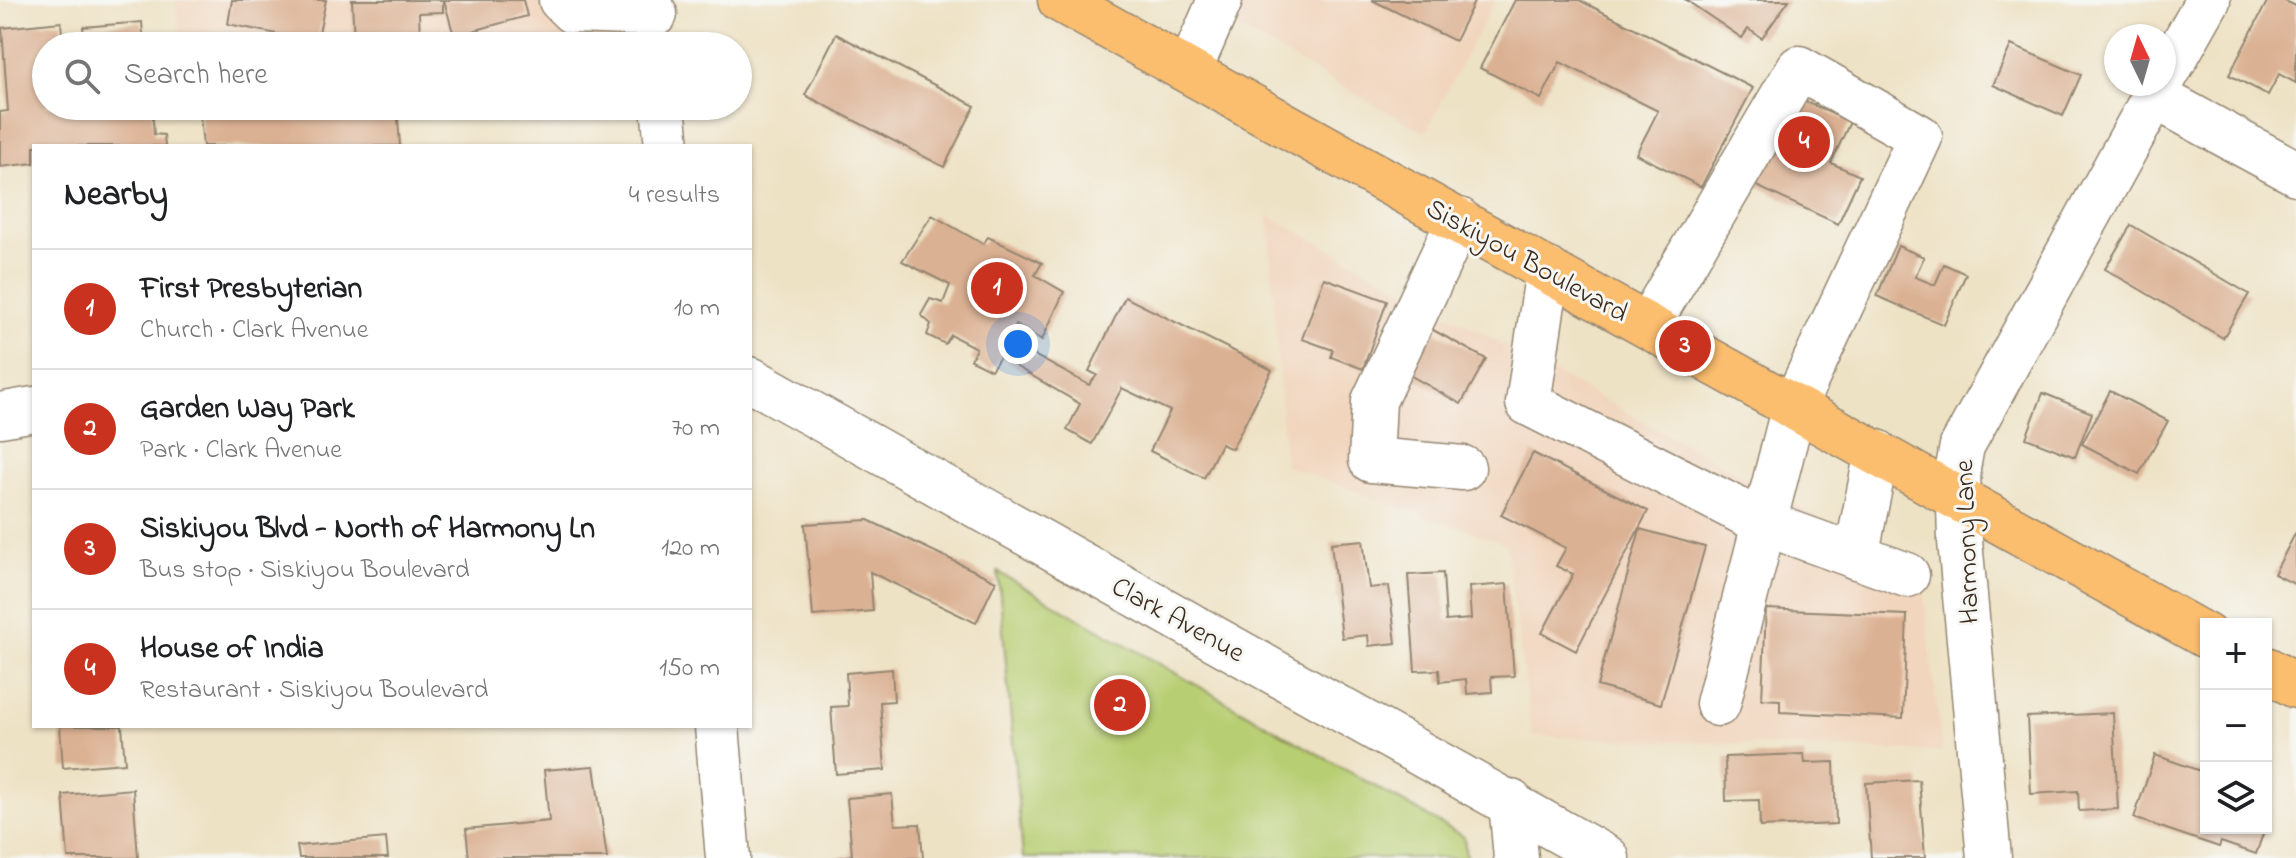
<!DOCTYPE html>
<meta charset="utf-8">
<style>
body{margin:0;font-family:"Indie Flower",sans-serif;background:#f6f6f6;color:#202124}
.controls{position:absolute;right:24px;bottom:24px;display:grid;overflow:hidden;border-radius:0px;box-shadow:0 2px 6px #0004}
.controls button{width:72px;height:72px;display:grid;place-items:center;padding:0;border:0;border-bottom:2px solid #e0e0e0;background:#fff;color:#202124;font:40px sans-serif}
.compass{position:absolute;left:2104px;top:24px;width:72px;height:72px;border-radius:50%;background:#fff;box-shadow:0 2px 6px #0004;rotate:355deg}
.you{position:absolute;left:1018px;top:344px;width:28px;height:28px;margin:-20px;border:6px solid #fff;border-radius:50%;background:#1a73e8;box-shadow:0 0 0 12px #1a73e833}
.badge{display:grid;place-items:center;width:52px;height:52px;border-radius:50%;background:#c8321e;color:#fff;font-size:26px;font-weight:700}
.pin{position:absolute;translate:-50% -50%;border:4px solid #fff;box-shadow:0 2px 8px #0006}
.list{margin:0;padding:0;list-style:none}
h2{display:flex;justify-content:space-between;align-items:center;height:104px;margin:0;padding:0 32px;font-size:34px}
h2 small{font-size:26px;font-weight:400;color:#757577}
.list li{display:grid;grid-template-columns:52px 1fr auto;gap:24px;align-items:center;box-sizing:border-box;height:120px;padding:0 32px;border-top:2px solid #e0e0e0}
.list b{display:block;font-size:30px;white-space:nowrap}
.list p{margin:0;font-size:26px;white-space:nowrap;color:#757577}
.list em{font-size:26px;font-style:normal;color:#757577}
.icon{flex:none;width:44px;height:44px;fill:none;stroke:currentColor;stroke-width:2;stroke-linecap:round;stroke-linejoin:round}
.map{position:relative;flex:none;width:2296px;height:858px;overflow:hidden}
.search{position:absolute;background:#fff;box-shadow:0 2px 6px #0004;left:32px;top:32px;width:720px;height:88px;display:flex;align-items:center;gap:20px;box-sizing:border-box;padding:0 28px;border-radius:44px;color:#757577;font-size:30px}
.panel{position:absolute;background:#fff;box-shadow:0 2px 6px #0004;left:32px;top:144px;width:720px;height:584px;border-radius:0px}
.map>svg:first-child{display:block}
.built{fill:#f1d5bd}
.green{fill:#b8ce72;stroke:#7a7c48;stroke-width:2}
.building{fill:#dbb193}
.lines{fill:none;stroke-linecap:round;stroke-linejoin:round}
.minor-casing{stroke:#948672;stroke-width:47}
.major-casing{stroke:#948672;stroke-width:47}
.minor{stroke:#fff;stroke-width:44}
.major{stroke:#fbbd6e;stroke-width:44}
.labels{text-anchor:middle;stroke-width:6;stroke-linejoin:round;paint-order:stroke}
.street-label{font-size:28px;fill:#3b2a1e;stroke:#f6f6f2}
</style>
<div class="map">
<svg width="2296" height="858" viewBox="0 0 2296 858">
<rect width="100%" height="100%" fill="#f6f6f2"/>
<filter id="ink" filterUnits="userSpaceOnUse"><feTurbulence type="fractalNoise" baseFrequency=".0125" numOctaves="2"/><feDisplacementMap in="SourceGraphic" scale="16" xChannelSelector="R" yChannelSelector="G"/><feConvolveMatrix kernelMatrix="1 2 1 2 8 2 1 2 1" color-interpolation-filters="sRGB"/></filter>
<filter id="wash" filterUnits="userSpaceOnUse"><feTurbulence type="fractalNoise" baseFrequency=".006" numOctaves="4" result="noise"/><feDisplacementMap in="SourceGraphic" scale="32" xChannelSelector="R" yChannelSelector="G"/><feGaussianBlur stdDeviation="1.8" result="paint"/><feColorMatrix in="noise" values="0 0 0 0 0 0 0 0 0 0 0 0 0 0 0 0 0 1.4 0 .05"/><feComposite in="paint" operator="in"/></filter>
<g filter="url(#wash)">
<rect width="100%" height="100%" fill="#eee2c5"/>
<g class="built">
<path d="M176,0h426l4,46h-426z"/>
<path d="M1188,0h307l-70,133z"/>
<path d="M1268,215l654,360 20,177 -410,-16 -26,-192 -221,-78z"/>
</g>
<path class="green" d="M998,572l466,265 2,21h-443z"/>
<g id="blocks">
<g class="building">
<path d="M232,0h94l-9,42 -89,-18z"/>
<path d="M352,0h91v12l-24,1 1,25 -66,4z"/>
<path d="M444,0h79l4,16 -73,20z"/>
<path d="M1372,0h103l-20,41z"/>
<path d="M1515,0h64l174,88 -52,99 -65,-33 22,-43 -98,-49 -19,37 -61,-31z"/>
<path d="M1686,0h103l-27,38 -14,-9 -6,9z"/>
<path d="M2268,0h15l13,6v77l-17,-9 -11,21 -39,-20z"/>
<path d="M61,22l2,24h-17v60h106l2,28 10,1 1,11h-131v17l-34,4v-55l8,-1 -6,-83z"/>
<path d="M142,22l2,24h-59l-2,-19z"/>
<path d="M836,34l139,72 -31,61 -139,-72z"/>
<path d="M2011,45l70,30 -18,41 -70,-31z"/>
<path d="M1789,94l61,28 -19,41 29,13 -22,48 -90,-42z"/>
<path d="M199,106h198l3,40h-197z"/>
<path d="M932,215l51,29 5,-7 54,26 -7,12 29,17 -22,48 -26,-15 -8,16 81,44 8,-10 -8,-4 36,-74 147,73 -40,79 -11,-5 -17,34 -54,-27 20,-40 -48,-23 -30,56 -25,-14 13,-26 -80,-47 -9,13 -20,-10 5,-12 -25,-13 -6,9 -18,-9 4,-11 -10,-9 9,-16 13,4 7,-18 -48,-24z"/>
<path d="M2131,225l118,69 -26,44 -118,-69z"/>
<path d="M1898,246l26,11 -9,20 20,8 9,-21 22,10 -22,51 -67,-29z"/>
<path d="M1324,278l63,23 -24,68 -32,-12 2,-7 -31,-11z"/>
<path d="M1424,325l62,34 -25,45 -62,-35z"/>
<path d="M2110,391l58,30 -29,53 -57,-30z"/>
<path d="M2043,393l49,20 -17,44 -49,-19z"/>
<path d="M1533,453l115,58 -72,140 -34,-18 31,-59 -17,-8 10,-18 -65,-33z"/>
<path d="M868,520l128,61 -20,42 -106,-51 3,39 -60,5 -8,-92z"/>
<path d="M1640,529l65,18 -44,157 -64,-18z"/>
<path d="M2296,532v53l-22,-11z"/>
<path d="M1363,540l6,48 20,-2 7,57 -27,3 -1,-11 -26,3 -11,-95z"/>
<path d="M1443,573l3,48 25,-2 -2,-32 38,-3 7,92 -23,1 1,15 -25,2 -1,-15 -26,3 -1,-12 -24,1 -7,-96z"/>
<path d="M1766,609l141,6 -4,103 -123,-6v-12l-18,-1z"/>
<path d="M892,669l2,32 -14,1 5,68 -49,4 -5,-67 17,-1 -2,-33z"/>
<path d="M2113,713l5,96 -39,2 -1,-20 -47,3 -4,-77z"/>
<path d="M60,726h62l3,37 -62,5z"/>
<path d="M1804,754l1,9 29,-1 2,62 -76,3 -1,-27 -33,1 -1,-44z"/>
<path d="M2155,755l51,18v55h59l-9,26 -35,-12 -2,5 -85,-29z"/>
<path d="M594,766l13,92h-138l-3,-29 83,-8 -5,-51z"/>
<path d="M1919,780l6,78h-54l-5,-75z"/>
<path d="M133,789l5,69h-70l-5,-63z"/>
<path d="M892,794l3,31 25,-1 3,34h-87l16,-3 -5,-57z"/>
<path d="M386,838l2,20h-89l-2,-12z"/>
</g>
</g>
</g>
<g filter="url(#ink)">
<use href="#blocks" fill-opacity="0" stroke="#948672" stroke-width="2"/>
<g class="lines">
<g class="minor-casing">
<g id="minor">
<path d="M561,0l11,11 83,3"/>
<path d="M1189,71l31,-71"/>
<path d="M2164,78l44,-78"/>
<path d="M2154,96l142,77"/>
<path d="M663,106l4,40"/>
<path d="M1459,220l-85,181 -3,59 92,8"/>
<path d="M1548,270l-20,133 236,120 143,52"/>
<path d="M1648,325l151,-257 121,69 -126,269 -76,298"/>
<path d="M750,379l857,479"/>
<path d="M0,415l34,-6"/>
<path d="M1856,557l21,-105"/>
<path d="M717,726l11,132"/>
<path d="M1511,802l5,56"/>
<path d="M1989,858l-29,-317 -2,-73 4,-22 199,-362"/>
</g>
</g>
<g class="major-casing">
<g id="major">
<path d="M1060,0l1146,636"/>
<path d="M2266,669l30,17"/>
</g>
</g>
<use href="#minor" class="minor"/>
<use href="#major" class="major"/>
</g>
</g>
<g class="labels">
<g class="street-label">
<text transform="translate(1528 259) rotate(29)" y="10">Siskiyou Boulevard</text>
<text transform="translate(1965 542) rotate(-92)" y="10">Harmony Lane</text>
<text transform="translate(1179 618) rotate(29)" y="10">Clark Avenue</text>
</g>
</g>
</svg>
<div class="controls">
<button>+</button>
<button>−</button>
<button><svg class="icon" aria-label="layers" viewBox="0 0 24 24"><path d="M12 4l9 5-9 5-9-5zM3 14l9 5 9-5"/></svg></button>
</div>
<svg class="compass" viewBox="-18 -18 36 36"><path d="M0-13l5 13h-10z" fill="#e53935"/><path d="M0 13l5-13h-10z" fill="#757577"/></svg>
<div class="you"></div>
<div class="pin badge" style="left:997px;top:288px">1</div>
<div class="pin badge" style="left:1120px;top:705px">2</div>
<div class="pin badge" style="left:1685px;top:346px">3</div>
<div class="pin badge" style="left:1804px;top:142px">4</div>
<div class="search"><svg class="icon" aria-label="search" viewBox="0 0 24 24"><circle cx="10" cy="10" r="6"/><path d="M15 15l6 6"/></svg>Search here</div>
<section class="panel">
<h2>Nearby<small>4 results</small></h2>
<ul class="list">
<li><span class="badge">1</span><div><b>First Presbyterian</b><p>Church · Clark Avenue</p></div><em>10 m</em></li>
<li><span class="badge">2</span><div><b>Garden Way Park</b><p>Park · Clark Avenue</p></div><em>70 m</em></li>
<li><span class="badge">3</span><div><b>Siskiyou Blvd - North of Harmony Ln</b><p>Bus stop · Siskiyou Boulevard</p></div><em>120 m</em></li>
<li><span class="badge">4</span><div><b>House of India</b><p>Restaurant · Siskiyou Boulevard</p></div><em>150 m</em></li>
</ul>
</section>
</div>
